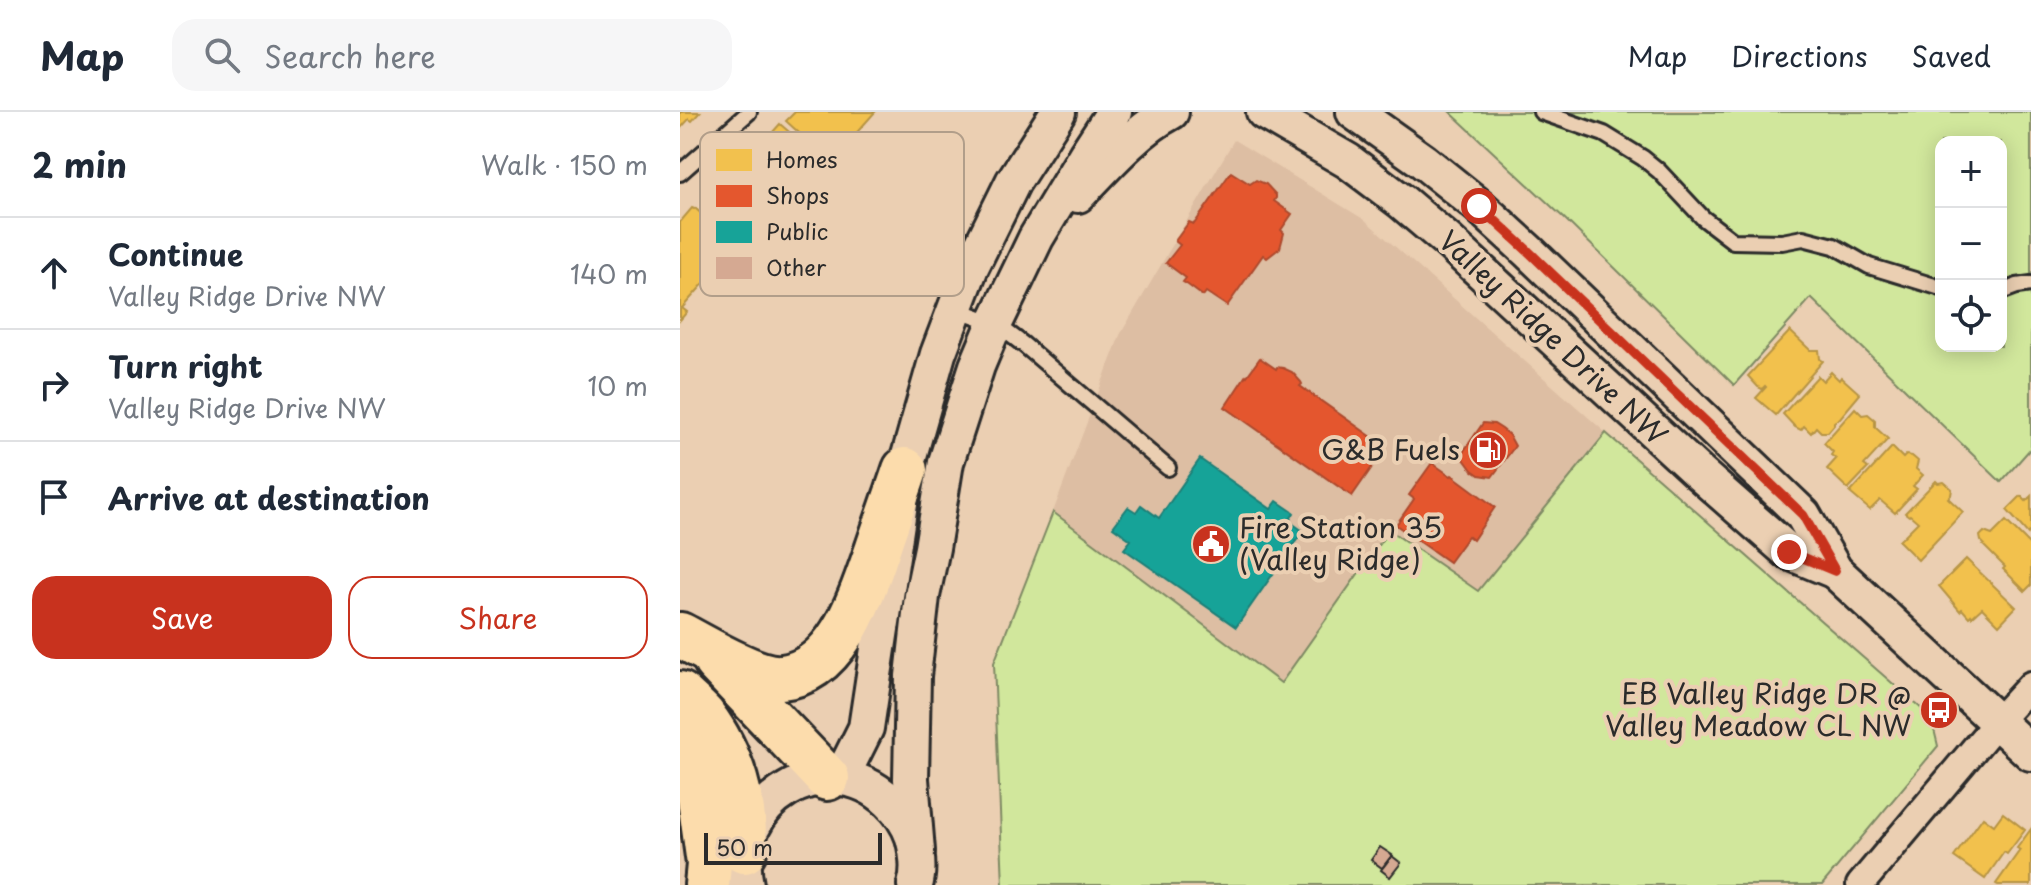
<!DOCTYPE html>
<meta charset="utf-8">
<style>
body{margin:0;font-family:"Playpen Sans",sans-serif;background:#f6f6f7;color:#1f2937}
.controls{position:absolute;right:24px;top:24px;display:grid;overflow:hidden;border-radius:16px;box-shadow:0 4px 20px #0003}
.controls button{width:72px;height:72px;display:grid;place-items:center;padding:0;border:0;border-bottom:2px solid #e0e1e3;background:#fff;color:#1f2937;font:40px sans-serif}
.scale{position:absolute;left:24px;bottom:20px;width:178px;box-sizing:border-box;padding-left:8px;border:4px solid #2b2b2b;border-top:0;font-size:22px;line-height:28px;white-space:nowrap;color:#2b2b2b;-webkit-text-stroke:6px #ebcfb2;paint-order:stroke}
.stop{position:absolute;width:24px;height:24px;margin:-18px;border:6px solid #c8321e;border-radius:50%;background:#fff}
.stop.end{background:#c8321e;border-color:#fff;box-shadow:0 2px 8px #0008}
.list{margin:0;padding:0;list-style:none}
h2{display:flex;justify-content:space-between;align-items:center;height:104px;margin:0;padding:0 32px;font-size:34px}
h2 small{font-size:26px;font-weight:400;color:#747a83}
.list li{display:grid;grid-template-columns:52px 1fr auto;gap:24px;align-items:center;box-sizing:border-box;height:112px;padding:0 32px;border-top:2px solid #e0e1e3}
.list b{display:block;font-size:30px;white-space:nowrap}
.list p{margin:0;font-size:26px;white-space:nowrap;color:#747a83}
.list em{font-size:26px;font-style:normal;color:#747a83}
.actions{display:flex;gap:16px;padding:24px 32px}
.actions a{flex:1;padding:18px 0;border:2px solid #c8321e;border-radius:24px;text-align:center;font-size:28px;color:#c8321e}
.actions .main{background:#c8321e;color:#fff}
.icon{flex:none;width:44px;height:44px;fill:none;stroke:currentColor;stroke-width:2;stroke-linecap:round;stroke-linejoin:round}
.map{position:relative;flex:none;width:1351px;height:773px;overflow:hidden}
header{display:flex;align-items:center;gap:48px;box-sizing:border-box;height:112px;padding:0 40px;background:#fff;border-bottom:2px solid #e0e1e3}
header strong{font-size:38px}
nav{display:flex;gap:44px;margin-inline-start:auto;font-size:28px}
.search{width:560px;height:72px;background:#f6f6f7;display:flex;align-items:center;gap:20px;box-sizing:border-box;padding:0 28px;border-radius:24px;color:#747a83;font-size:30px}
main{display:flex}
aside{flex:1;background:#fff}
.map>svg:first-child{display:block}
.built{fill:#ddbea3}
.green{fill:#d1e79c;stroke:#7e8964;stroke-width:2;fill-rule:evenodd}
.homes{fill:#f2c14e;stroke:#b69444;stroke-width:2}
.shops{fill:#e4572e;stroke:#ac4a2d;stroke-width:2}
.public{fill:#17a398;stroke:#1d7f77;stroke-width:2}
.building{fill:#d5a992;stroke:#2b2b2b;stroke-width:2}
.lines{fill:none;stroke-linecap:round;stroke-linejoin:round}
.service-casing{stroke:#2b2b2b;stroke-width:20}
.minor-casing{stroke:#2b2b2b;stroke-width:32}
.tertiary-casing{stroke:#2b2b2b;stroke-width:40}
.motorway-casing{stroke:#2b2b2b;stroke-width:50}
.service{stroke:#ebcfb2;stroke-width:14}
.minor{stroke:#ebcfb2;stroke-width:26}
.tertiary{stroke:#ebcfb2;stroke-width:34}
.motorway{stroke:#fcdcac;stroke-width:44}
.route{stroke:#c8321e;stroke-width:10}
.labels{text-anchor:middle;stroke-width:8;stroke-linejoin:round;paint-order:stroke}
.street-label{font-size:28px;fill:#2b2b2b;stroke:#ebcfb2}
.poi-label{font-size:28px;fill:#2b2b2b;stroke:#ebcfb2;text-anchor:end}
.key{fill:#ebcfb2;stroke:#b19e8a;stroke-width:2}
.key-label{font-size:22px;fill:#2b2b2b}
</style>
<header>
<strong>Map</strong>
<div class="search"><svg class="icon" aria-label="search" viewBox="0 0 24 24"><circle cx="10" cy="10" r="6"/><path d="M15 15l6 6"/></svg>Search here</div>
<nav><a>Map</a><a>Directions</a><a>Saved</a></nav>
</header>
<main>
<aside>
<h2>2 min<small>Walk · 150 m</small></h2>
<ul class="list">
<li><svg class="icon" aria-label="ahead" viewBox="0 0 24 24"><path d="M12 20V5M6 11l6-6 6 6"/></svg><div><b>Continue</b><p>Valley Ridge Drive NW</p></div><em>140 m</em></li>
<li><svg class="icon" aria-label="right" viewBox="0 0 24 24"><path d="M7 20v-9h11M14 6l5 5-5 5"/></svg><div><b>Turn right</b><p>Valley Ridge Drive NW</p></div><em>10 m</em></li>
<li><svg class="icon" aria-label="arrive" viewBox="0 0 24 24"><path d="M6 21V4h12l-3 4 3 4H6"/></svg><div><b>Arrive at destination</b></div></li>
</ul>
<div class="actions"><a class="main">Save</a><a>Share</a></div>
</aside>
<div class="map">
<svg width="1351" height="773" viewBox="0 0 1351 773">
<rect width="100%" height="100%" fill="#ebcfb2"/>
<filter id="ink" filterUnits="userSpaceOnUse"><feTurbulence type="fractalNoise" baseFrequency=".0125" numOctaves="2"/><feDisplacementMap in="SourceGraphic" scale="16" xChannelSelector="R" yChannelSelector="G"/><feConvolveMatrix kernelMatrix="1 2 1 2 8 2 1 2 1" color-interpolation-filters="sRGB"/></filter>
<g filter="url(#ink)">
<path class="built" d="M554,28l131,80 241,213 -128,159 -89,-62 -108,154 -228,-172 67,-177z"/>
<g class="green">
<path d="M770,0h581v336l-30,34 -190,-184 -77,87 -169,-166zM1261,30h60v204h-60z"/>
<path d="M926,321l325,284 7,29 -116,139h-819l-9,-222 59,-151 228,171 108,-153 89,61z"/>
</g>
<g class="homes">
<path d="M0,0h20l-8,9 -3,-2 -9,10z"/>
<path d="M115,0h80l-31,35 1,1 -13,15 -46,-42z"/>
<path d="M100,12l45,39 -39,44 -4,-4 -37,42 -43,-38v-3l40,-45 4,3z"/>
<path d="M12,96l2,1 1,-1 42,38 -55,62 5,4 -7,8v-98z"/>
<path d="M1110,219l20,19h9l1,9 3,2 -47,54 -20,-17 10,-11 -1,-1 -3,3 -4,-2 -10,-11z"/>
<path d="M1151,260l8,8 2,-3 19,17 -20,24 -6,4v3l-6,7h-7l-5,-5 -5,6 -7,-7 -3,4 -6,-3 -12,-13 35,-38 5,5z"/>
<path d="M1175,296l7,7 6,-1 7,6v7l13,12 -24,26 4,3 -20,21 -21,-20 9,-10 -5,-4 2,-3 -9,-9z"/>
<path d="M1212,335l11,11 3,-3 6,1 6,5 -2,8 7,6 -10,11 4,3 -22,24 -15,-13 -10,10 -20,-17z"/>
<path d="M1256,369l2,2 6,-1 8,7 -1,6 -3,3 15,14 -45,48 -19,-19 19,-19 -8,-7 -1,1 -4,-3z"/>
<path d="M1341,384l5,5 5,-5v38l-2,-2 -1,2 -21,-24z"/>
<path d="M1326,409l25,25v39l-6,6 -22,-22 2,-2 -22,-22 1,-1 -3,-3 -1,-5 4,-4 8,3z"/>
<path d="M1286,447l50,48 -17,18 -17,-17 -10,9 -1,-2 -2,2 -7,-8 -2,2 -21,-25z"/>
<path d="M1323,701l22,17 -18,24 -3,-2 -19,27 -31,-22 29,-40 11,8z"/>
<path d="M1351,717v56h-33l-2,-1 24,-34 -3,-2z"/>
</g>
<g class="shops">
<path d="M551,60l19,12 6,-4 10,4 10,11v3l-2,3 18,13 -11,16 3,3 -4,15 -13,10 -4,-3 -36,51 -21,-14 -3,4 -15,-11 -5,-3 3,-4 -20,-15 14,-18 -5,-4 14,-19 5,2z"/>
<path d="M580,246l16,11 1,-2 6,1 9,4 9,10 1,2 -2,2 86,61 -34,49 -127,-89 21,-32 1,1z"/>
<path d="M803,311l11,1 8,5 7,6 6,11 -23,31 -13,-2 -7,-5 -11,-15z"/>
<path d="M752,351l19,13 1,-1 43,32 -22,33 -5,-4 -19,26 -53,-37 18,-26 -5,-4z"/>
</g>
<path class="public" d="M520,347l71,50 6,-8 16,11 1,1 -5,8 14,10 -67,96 -112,-78 7,-9 -18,-13 15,-20 8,5 5,-7 18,13z"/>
<g class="building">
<path d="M700,735l12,8 -10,13 -11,-8z"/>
<path d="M712,744l9,7 -11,14 -9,-7z"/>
</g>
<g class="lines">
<g class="service-casing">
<g id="service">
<path d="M861,0l63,22 39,24 16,13 44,47 30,23 49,1 21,-4 31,8 35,20 72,22"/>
<path d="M0,61l69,-61"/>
<path d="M1321,180l16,-6 14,-2"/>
<path d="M276,197l39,14 29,22 144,123"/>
</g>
</g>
<g class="minor-casing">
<path id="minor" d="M1180,773l137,-163 34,-37"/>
</g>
<g class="tertiary-casing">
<g id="tertiary">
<path d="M584,0l84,49 53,40 46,39 251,232 91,80 46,19"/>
<path d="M674,0l69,49 56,45 49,45 275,264 32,56 196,182"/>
<path d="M398,83c26,-27 60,-66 93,-83"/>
<path d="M161,666l25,-50 39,-258 33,-116 33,-87 42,-85 45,-70"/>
<path d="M237,739l-6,-72 2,-103 9,-80 10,-48 14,-86 31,-96 18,-43 41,-85 50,-83 28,-43"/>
<path d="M66,773c-18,-83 80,-143 143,-84 11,10 19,22 24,36 4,15 7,32 2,48"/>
</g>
</g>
<g class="motorway-casing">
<g id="motorway">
<path d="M0,523c24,12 76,45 102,42 57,-6 79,-81 95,-126 9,-27 19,-54 28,-81"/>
<path d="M36,549l111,117"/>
<path d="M0,582c7,7 16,14 23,22 29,38 43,88 41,135"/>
<path d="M0,630l18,42 11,80 -2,21"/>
</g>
</g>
<use href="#service" class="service"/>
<use href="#minor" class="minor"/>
<use href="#tertiary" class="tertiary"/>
<use href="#motorway" class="motorway"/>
</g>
</g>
<g class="lines" filter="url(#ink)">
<path class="route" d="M799,94l49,45 275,264 32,56 -46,-19"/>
</g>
<defs>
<g id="fuel-disc" transform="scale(2)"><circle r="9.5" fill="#c8321e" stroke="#ebcfb2"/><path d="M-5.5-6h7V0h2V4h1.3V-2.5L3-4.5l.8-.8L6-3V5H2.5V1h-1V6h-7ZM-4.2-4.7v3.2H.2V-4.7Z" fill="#fff"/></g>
<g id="civic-disc" transform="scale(2)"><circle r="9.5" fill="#c8321e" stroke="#ebcfb2"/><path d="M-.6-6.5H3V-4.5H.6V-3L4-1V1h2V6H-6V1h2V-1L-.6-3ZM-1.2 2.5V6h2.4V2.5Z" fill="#fff"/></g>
<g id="bus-disc" transform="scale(2)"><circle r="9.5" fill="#c8321e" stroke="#ebcfb2"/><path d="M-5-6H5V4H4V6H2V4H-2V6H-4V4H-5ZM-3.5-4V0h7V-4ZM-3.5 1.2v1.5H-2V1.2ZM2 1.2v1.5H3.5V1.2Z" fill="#fff"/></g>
</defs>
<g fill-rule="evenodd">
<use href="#fuel-disc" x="808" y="338"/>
<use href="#civic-disc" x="531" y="432"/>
<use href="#bus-disc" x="1259" y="598"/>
</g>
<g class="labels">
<g class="street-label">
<text transform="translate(873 226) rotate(43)" y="10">Valley Ridge Drive NW</text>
</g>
<g class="poi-label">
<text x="780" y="348">G&amp;B Fuels</text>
<text x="559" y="426" text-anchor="start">Fire Station 35<tspan x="559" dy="32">(Valley Ridge)</tspan></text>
<text x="1231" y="592">EB Valley Ridge DR @<tspan x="1231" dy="32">Valley Meadow CL NW</tspan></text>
</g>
</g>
<rect x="20" y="20" width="264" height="164" rx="12" class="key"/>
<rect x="36" y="37" width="36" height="22" fill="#f2c14e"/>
<rect x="36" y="73" width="36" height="22" fill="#e4572e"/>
<rect x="36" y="109" width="36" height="22" fill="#17a398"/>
<rect x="36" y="145" width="36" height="22" fill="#d5a992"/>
<g class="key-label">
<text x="86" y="56">Homes</text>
<text x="86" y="92">Shops</text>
<text x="86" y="128">Public</text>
<text x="86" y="164">Other</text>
</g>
</svg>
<div class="controls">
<button>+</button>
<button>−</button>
<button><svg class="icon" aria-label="locate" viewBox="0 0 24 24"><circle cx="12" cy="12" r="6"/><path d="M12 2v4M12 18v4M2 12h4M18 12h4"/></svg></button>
</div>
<div class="scale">50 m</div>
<div class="stop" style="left:799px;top:94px"></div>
<div class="stop end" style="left:1109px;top:440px"></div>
</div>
</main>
